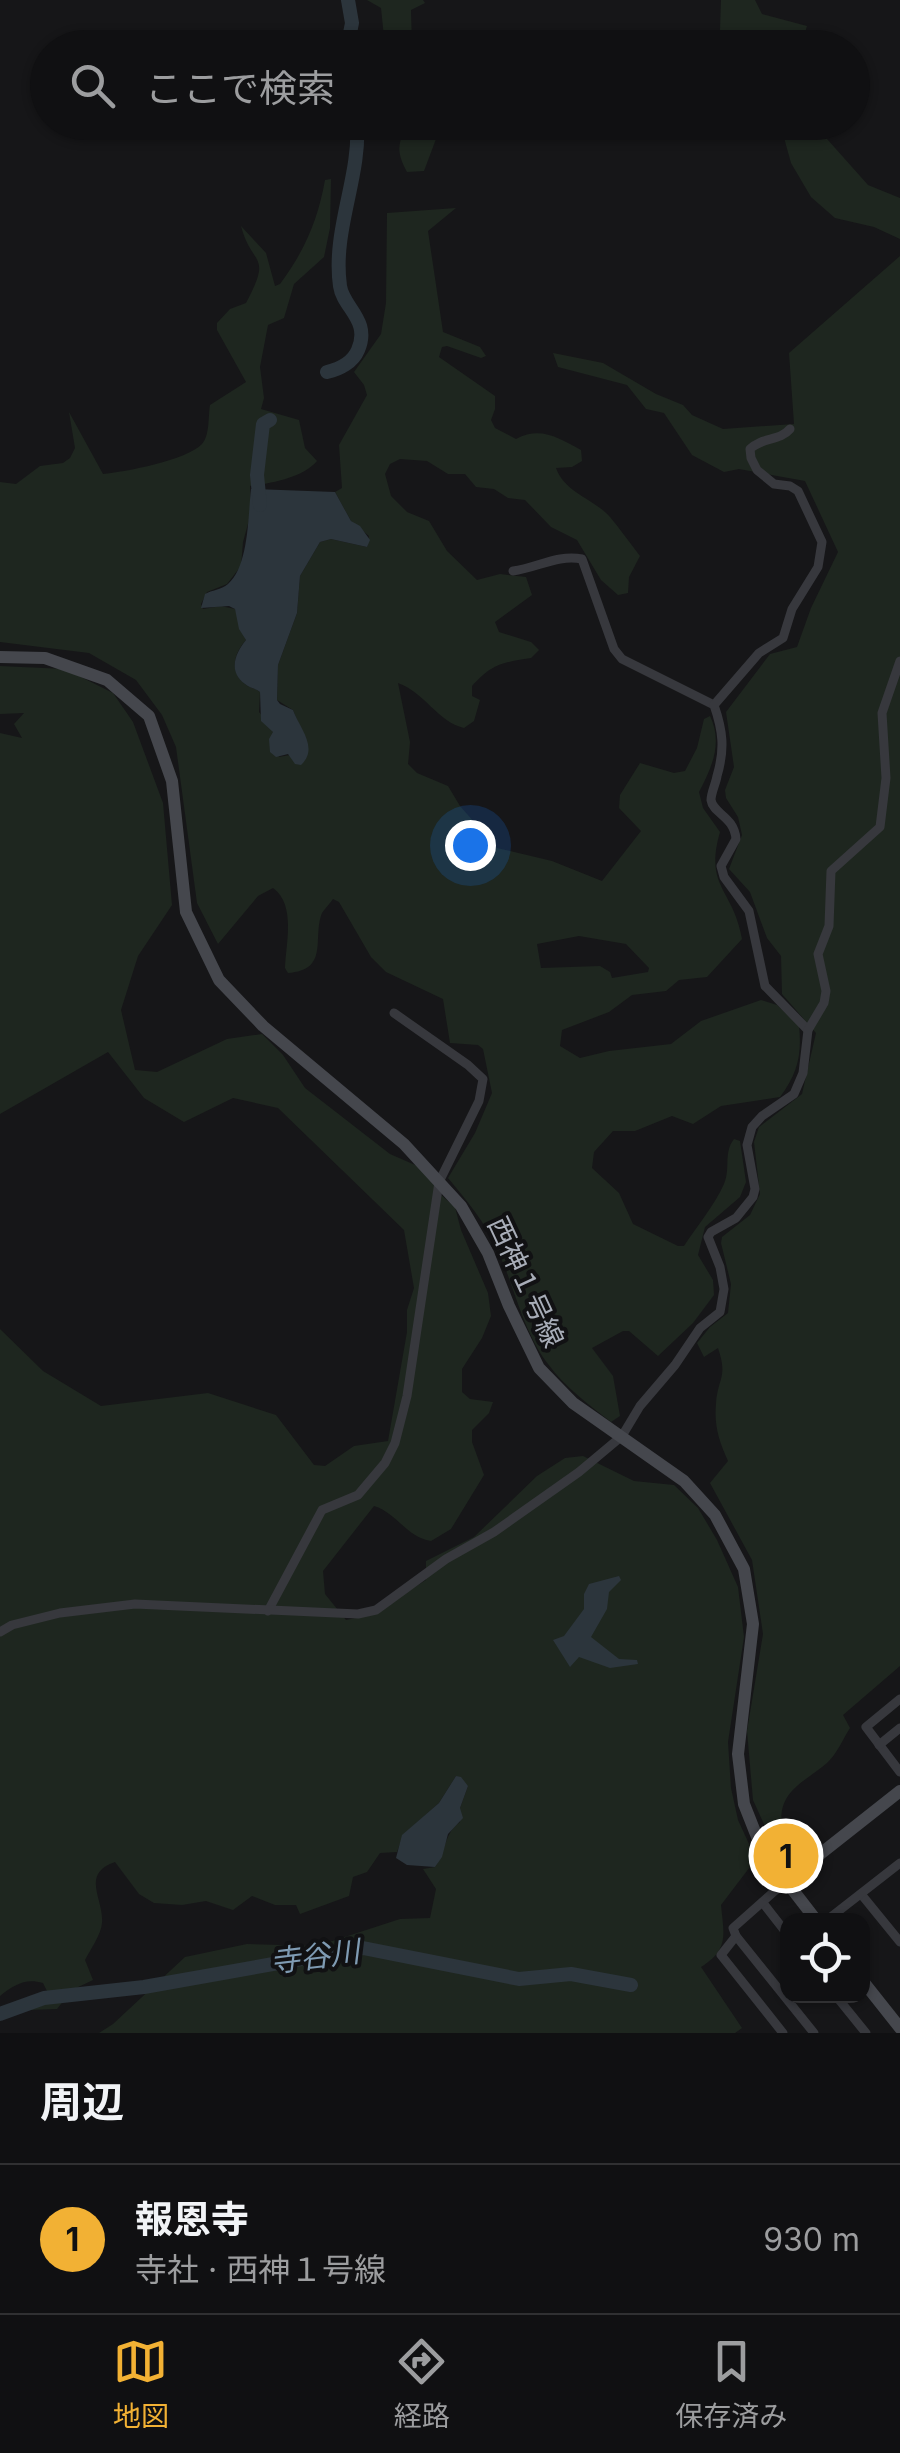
<!DOCTYPE html>
<html lang="ja">
<meta charset="utf-8">
<style>
body{margin:0;font-family:Inter,"Noto Sans JP",sans-serif;background:#1e1e20;color:#f1f3f6}
.controls{position:absolute;right:30px;bottom:30px;display:grid;overflow:hidden;border-radius:20px;box-shadow:0 2px 8px #0004}
.controls button{width:90px;height:90px;display:grid;place-items:center;padding:0;border:0;border-bottom:2px solid #303032;background:#101012;color:#f1f3f6;font:50px sans-serif}
.you{position:absolute;left:470px;top:845px;width:35px;height:35px;margin:-25px;border:8px solid #fff;border-radius:50%;background:#1a73e8;box-shadow:0 0 0 15px #1a73e833}
.badge{display:grid;place-items:center;width:65px;height:65px;border-radius:50%;background:#f2b134;color:#111;font-size:32px;font-weight:700}
.pin{position:absolute;translate:-50% -50%;border:5px solid #fff;box-shadow:0 2px 10px #0006}
.list{margin:0;padding:0;list-style:none}
h2{display:flex;justify-content:space-between;align-items:center;height:130px;margin:0;padding:0 40px;font-size:42px}
h2 small{font-size:32px;font-weight:400;color:#9c9d9f}
.list li{display:grid;grid-template-columns:65px 1fr auto;gap:30px;align-items:center;box-sizing:border-box;height:150px;padding:0 40px;border-top:2px solid #303032}
.list b{display:block;font-size:38px;white-space:nowrap}
.list p{margin:0;font-size:32px;white-space:nowrap;color:#9c9d9f}
.list em{font-size:32px;font-style:normal;color:#9c9d9f}
.icon{flex:none;width:55px;height:55px;fill:none;stroke:currentColor;stroke-width:2;stroke-linecap:round;stroke-linejoin:round}
.map{position:relative;flex:none;width:900px;height:2033px;overflow:hidden}
.search{position:absolute;background:#101012;box-shadow:0 2px 8px #0004;left:30px;right:30px;top:30px;height:110px;display:flex;align-items:center;gap:25px;box-sizing:border-box;padding:0 35px;border-radius:55px;color:#9c9d9f;font-size:38px}
.sheet{height:280px;background:#101012}
nav{display:flex;justify-content:space-around;align-items:center;box-sizing:border-box;height:140px;border-top:2px solid #303032;background:#101012;font-size:28px;color:#9c9d9f}
nav a{display:grid;justify-items:center;gap:5px}
nav .on{color:#f2b134}
.map>svg:first-child{display:block}
.green{fill:#1e261f;fill-rule:evenodd}
.water{fill:#2c353c}
.lines{fill:none;stroke-linecap:round;stroke-linejoin:round}
.river{stroke:#2c353c;stroke-width:14}
.street{stroke:#37383d;stroke-width:9}
.secondary{stroke:#45474d;stroke-width:12}
.labels{text-anchor:middle;stroke-width:8;stroke-linejoin:round;paint-order:stroke}
.street-label{font-size:28px;fill:#a8adb8;stroke:#111113}
.water-label{font-size:30px;font-style:italic;fill:#7f9bb3;stroke:#111113}
</style>
<div class="map">
<svg width="900" height="2033" viewBox="0 0 900 2033">
<rect width="100%" height="100%" fill="#161618"/>
<g class="green">
<path d="M367,0h56l2,3 -14,7 1,37h-27l-4,-39z"/>
<path d="M721,0h34l7,14 45,12 -6,21h-59v-6l-22,-11z"/>
<path d="M404,123h38l-18,48 -17,1c-13,-25 -6,-26 -3,-49z"/>
<path d="M780,123h36l3,7 49,55 32,13v41l-26,-12 -39,-9 -24,-21 -20,-34z"/>
<path d="M331,179l-1,49 -6,29 -30,27 -10,34 -16,7 -8,42 4,31 -3,11 38,11 6,28 12,13c-15,17 -45,22 -67,25l1,27 -8,29 -2,24 -14,18 -20,8 -6,12 2,5 18,-3 14,3 11,31c-11,12 -18,31 -1,44 4,4 10,4 15,8l-1,20 13,17 7,28 11,-2 12,-23 -9,-22 -16,-10 1,-35 19,-52 3,-37 20,-34 11,-3 36,8 2,-11 -18,-15 -16,-29 7,-4 -3,-43 28,-50 -3,-10 -10,-13 27,-38 5,-31 1,-90 69,-5 -28,23 15,101 37,15 6,9 -5,2 -34,-12 -5,1 -3,10 56,39v13l-4,11 4,8 21,11c25,-13 42,-1 65,11l1,11 -10,6 -16,1c9,25 37,30 54,49 10,12 20,26 30,39l-11,21 -1,16 -10,2 -17,-15 -24,-40 -26,-13 -26,-27 -17,-2 -14,-9 -18,-2 -11,-13h-17l-21,-13 -27,-2 -10,5 -5,10 6,22 16,16 22,9 18,30 30,29 23,-6 26,3 6,18 -37,27 4,10 32,10 8,8 -8,8c-30,5 -38,5 -59,28v10l8,4 -6,21 -10,7c-26,-6 -40,-36 -66,-45l12,59 -2,22 9,9 31,13 12,20 37,42 55,13 50,20 39,-50 -22,-23 1,-13 20,-32 34,10 11,-2 12,-23 7,-29 6,-3c13,27 2,51 -11,76l4,16 17,24c-16,56 13,56 22,107l-35,38 -28,3 -13,11 -34,4 -23,17 -47,18 -2,16 20,12 29,-7 62,-7 30,-23 60,-21 16,5 22,20c3,29 -1,48 -19,72l-59,9 -28,18 -21,-8 -37,15h-22l-19,21 -2,16 27,25 14,31 45,22h6c13,-20 30,-40 40,-62 7,-16 -1,-31 10,-45l6,2 6,41 -6,15 -35,30 -7,28 15,25 1,15 -21,28 -35,33 -29,-25h-6l-31,17 21,28 7,40 -9,6c-22,-17 -46,-35 -63,-58 -26,-34 -33,-77 -51,-115 -12,-27 -30,-48 -49,-71l27,-45 17,-40 -9,-44 -5,-4 -28,-2 -7,-44 -57,-27 -15,-15 -32,-55 -6,-3c-1,2 -10,12 -11,14 -10,25 8,57 -34,60l-3,-5c1,-26 11,-63 -12,-80l-15,8 -40,48 -21,-41 -21,-156 -14,-32 -26,-35 -47,-27 -89,-11v-160l16,2 24,-18 23,-3 7,-5 5,-10 -6,-36 34,62c22,-2 84,-14 99,-30 8,-9 6,-27 8,-39l36,-23 -29,-52v-7l13,-14 16,-6c27,-51 6,-35 -5,-77l25,27 9,33 5,-2c24,-32 38,-64 45,-104zM579,936l47,8 23,24 -1,4 -36,6 -2,-6 -10,-6 -59,2 -4,-24z"/>
<path d="M900,256v1410l-57,49 7,13c-7,11 -13,26 -23,35 -22,19 -50,28 -45,63l-14,7 -15,-33 -6,-69 16,-97 -11,-74 -42,-77 18,-22c-9,-20 -14,-35 -12,-57 2,-27 12,-26 2,-56l-14,9 -7,-14 13,-16 18,-14 3,-29 -10,-41 1,-6 28,-22 10,-21 -6,-52 5,-15 43,-33 14,-61 -34,-39 -1,-38 -14,-18 -17,-46 -21,-23 13,-34 -4,-18 -12,-19 -1,-8 9,-23 -8,-55 44,-58 27,-7 14,-39 27,-56 -33,-71 -66,-12 -15,3 -32,-17 -28,-42 -18,-4 -19,-24 -69,-18 -5,-14 50,10 53,31 27,11 9,10 31,14 71,-5 -5,-71z"/>
<path d="M0,666l65,3 48,24 20,29 30,81 9,102 -34,51 -17,54 14,60 22,2 70,-33 35,-5 21,21 22,33 85,66 32,14 19,27 14,12 6,23 27,63 3,23 -9,22 -20,31v23l8,7 23,3 -4,11 -17,17v12l12,33 -33,54 -20,12c-25,-4 -34,-28 -57,-35l-51,65 2,23 21,26 24,-5 56,-35v-19l48,-24 63,-61 28,-18 18,-2 51,25 40,4 24,23 19,32 21,47 6,50 -16,105 3,46 7,32 18,39 -35,46c3,30 8,45 -20,62l41,61 -7,5h-636l14,-9 72,-67 62,-13 70,2 83,-27 30,-1 6,-29 -13,-20 12,-2c11,-15 9,-34 25,-45v-14l8,-22 -12,-10 -17,27 -36,32 -6,17 -17,1 -13,19 -14,5 -4,19 -49,18 -4,-9h-21l-23,-9 -19,14 -27,-9 -24,4 -28,-2 -15,-9 -24,-32c-35,12 -11,37 -13,61 -1,12 -12,27 -17,37l8,20 -21,10 -15,19 -29,1 -3,-10 23,-7 -5,-10c-18,-5 -29,2 -43,13v-667l43,42 58,35 107,-13 68,22 38,50 11,1 29,-20 34,-5 19,-109v-22l7,-22 -10,-58 -126,-122 -45,-10 -49,24 -40,-24 -36,-46 -108,62v-381l22,5 -8,-14 10,-11 -24,1z"/>
</g>
<g class="water">
<path d="M251,489l84,3 16,29 9,5 10,14 -3,7 -36,-8 -11,3 -20,34 -3,37 -19,52 -1,35 3,4 13,6c7,19 26,38 8,55l-6,-1 -7,-10 -12,3 -6,-5 -1,-13 4,-7 -12,-11 -1,-29c-5,-4 -11,-4 -15,-8 -18,-13 -9,-32 1,-44l-7,-11 -4,-20 -6,-3 -28,2 4,-14c7,-4 16,-4 23,-10 21,-18 20,-69 23,-95z"/>
<path d="M619,1576l2,4 -12,12 -2,17 -16,28 28,22 18,1 1,4 -28,4 -31,-11 -9,10 -17,-27 11,-4 20,-27v-15l5,-10z"/>
<path d="M456,1776l5,1 7,9 -8,22 3,10 -15,16 -6,23 -7,10 -28,-2 -11,-7 6,-23 37,-32z"/>
</g>
<g class="lines">
<g class="river">
<path d="M347,48l5,-25 -4,-23"/>
<path d="M327,372c13,-3 26,-10 31,-22 13,-30 -15,-42 -18,-64 -8,-56 21,-109 17,-164"/>
<path d="M260,505l-3,-30 6,-51 7,-4"/>
<path d="M0,2014l44,-16 100,-11 219,-39 156,31 52,-5 60,11"/>
</g>
<g class="street">
<path d="M513,571c24,-3 45,-17 69,-12l32,90 8,10 92,46c9,26 11,44 3,71 -1,7 -6,17 -6,24 2,14 23,16 25,39l-15,27 3,11 25,34 16,75 43,44"/>
<path d="M714,705l45,-52 24,-15 9,-29 26,-42 4,-25 -24,-51 -8,-5 -16,-2 -17,-14 -6,-12 -1,-9c12,-12 30,-8 40,-20"/>
<path d="M268,1611l54,-101 36,-15 27,-32 10,-20 12,-47 32,-214 40,-81 4,-22 -15,-14 -74,-52"/>
<path d="M0,1632l12,-7 48,-12 75,-9 223,10 18,-4 70,-51 48,-27 85,-60 43,-36 18,-30 35,-41 25,-37 20,-16 4,-23 -4,-22 -12,-30 3,-5 25,-14 17,-21 2,-8 -8,-44 5,-18 10,-11 32,-22 9,-21 5,-43 16,-27 2,-12 -8,-37 11,-28 2,-55 49,-44 6,-49 -4,-65 18,-52"/>
<path d="M900,1699l-34,28 34,45"/>
<path d="M879,1745l21,-17"/>
<path d="M861,1894l39,48"/>
<path d="M763,1903l25,32"/>
<path d="M827,1920l73,-57"/>
<path d="M736,1936l78,97"/>
<path d="M836,1996l30,37"/>
<path d="M783,2033l-62,-78 15,-19 -3,-8 53,-47"/>
</g>
<g class="secondary">
<path d="M0,657l45,1 62,22 42,36 23,65 14,131 33,68 44,46 141,118 57,62 27,47 21,53 30,62 34,35 111,78 31,34 29,54 9,55 -15,130 6,50 15,38 13,21 44,57"/>
<path d="M786,1881l114,-90"/>
<path d="M862,1980l38,48"/>
</g>
</g>
<g class="labels">
<g class="street-label">
<text transform="translate(526 1282) rotate(65)" y="10">西神１号線</text>
</g>
<g class="water-label">
<text transform="translate(315 1957) rotate(-7)" y="10">寺谷川</text>
</g>
</g>
</svg>
<div class="controls">
<button><svg class="icon" aria-label="locate" viewBox="0 0 24 24"><circle cx="12" cy="12" r="6"/><path d="M12 2v4M12 18v4M2 12h4M18 12h4"/></svg></button>
</div>
<div class="you"></div>
<div class="pin badge" style="left:786px;top:1856px">1</div>
<div class="search"><svg class="icon" aria-label="search" viewBox="0 0 24 24"><circle cx="10" cy="10" r="6"/><path d="M15 15l6 6"/></svg>ここで検索</div>
</div>
<section class="sheet">
<h2>周辺<small></small></h2>
<ul class="list">
<li><span class="badge">1</span><div><b>報恩寺</b><p>寺社 · 西神１号線</p></div><em>930 m</em></li>
</ul>
</section>
<nav>
<a class="on"><svg class="icon" aria-label="map" viewBox="0 0 24 24"><path d="M3 6l6-2 6 2 6-2v14l-6 2-6-2-6 2zM9 4v14M15 6v14"/></svg>地図</a>
<a><svg class="icon" aria-label="directions" viewBox="0 0 24 24"><path d="M12 3l9 9-9 9-9-9zM9 14v-3h6M13 9l2 2-2 2"/></svg>経路</a>
<a><svg class="icon" aria-label="saved" viewBox="0 0 24 24"><path d="M7 4h10v16l-5-4-5 4z"/></svg>保存済み</a>
</nav>
